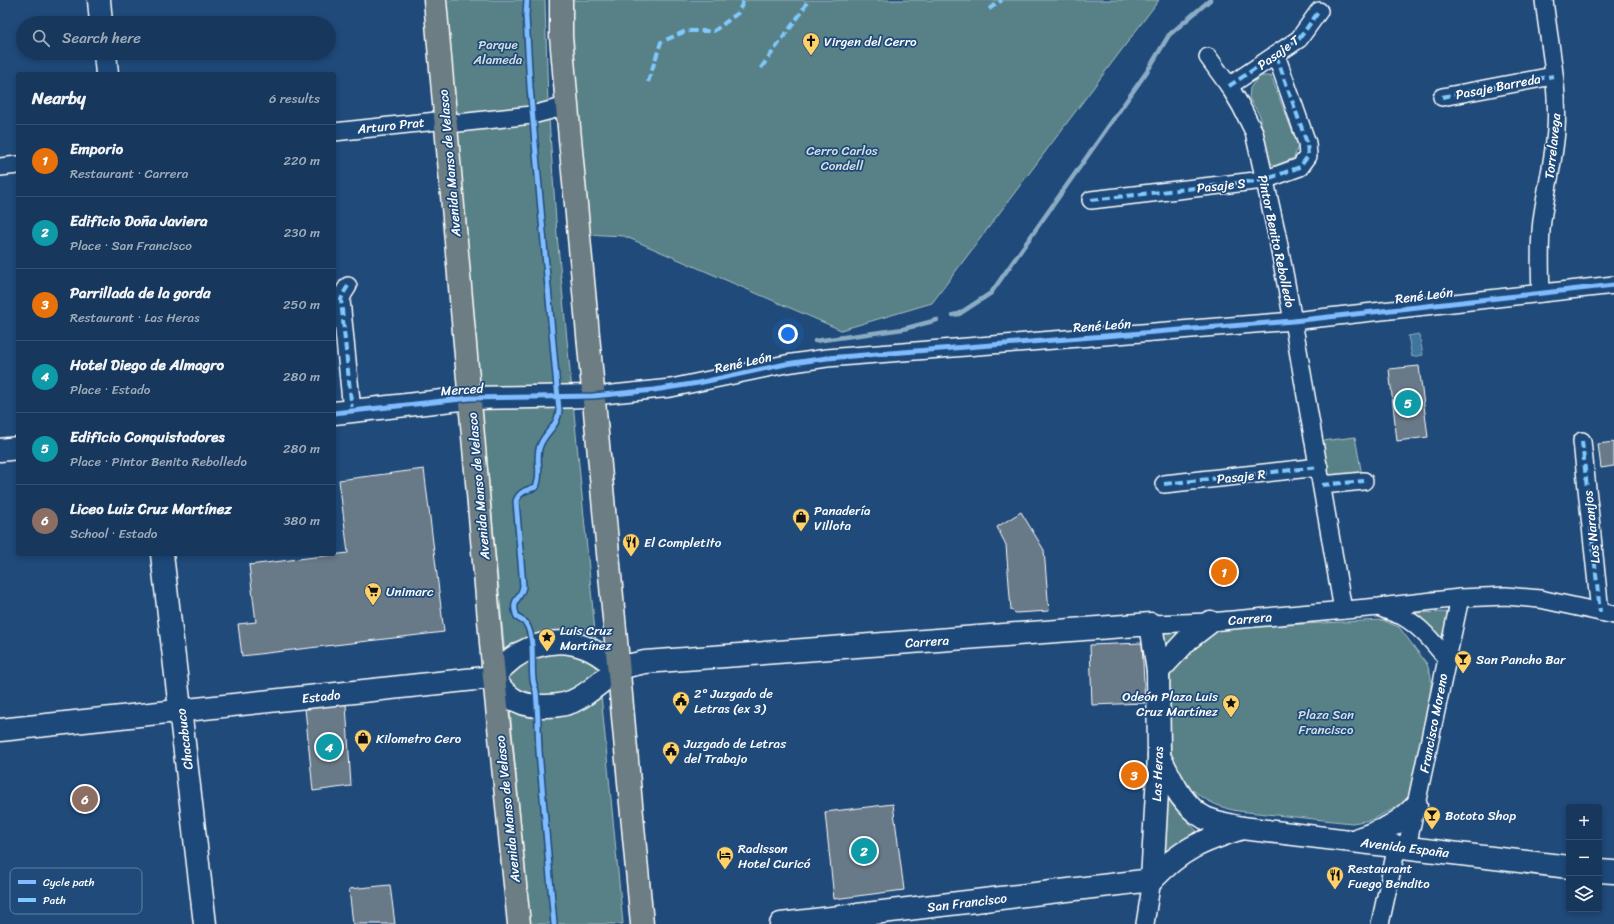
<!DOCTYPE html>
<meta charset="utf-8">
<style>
body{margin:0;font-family:Sriracha,sans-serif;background:#203f62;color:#f1f3f6}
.controls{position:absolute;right:12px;bottom:12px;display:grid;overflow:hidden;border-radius:4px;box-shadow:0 2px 6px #0003}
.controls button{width:36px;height:36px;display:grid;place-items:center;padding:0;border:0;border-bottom:1px solid #365272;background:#17385c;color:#f1f3f6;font:20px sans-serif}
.you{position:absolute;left:788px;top:334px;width:14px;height:14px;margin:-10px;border:3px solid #fff;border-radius:50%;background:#1a73e8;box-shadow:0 0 0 6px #1a73e833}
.badge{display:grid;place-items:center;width:26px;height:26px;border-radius:50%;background:#bca0f2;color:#fff;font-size:13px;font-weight:700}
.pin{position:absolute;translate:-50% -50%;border:2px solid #fff;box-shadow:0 1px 4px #0006}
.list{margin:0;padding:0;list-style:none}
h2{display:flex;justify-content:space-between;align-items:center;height:52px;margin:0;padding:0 16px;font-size:17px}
h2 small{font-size:13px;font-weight:400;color:#9eacbb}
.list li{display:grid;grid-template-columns:26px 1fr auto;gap:12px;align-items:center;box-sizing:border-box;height:72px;padding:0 16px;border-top:1px solid #365272}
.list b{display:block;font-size:15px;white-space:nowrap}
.list p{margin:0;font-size:13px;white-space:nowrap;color:#9eacbb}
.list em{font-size:13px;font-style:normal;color:#9eacbb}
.icon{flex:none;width:22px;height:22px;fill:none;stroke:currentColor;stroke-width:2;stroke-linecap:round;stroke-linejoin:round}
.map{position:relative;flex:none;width:1614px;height:924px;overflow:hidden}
.search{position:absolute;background:#17385c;box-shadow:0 2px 6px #0003;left:16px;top:16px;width:320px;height:44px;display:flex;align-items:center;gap:10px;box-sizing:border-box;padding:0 14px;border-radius:22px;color:#9eacbb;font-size:15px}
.panel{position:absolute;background:#17385c;box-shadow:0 2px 6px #0003;left:16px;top:72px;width:320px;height:484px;border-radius:4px}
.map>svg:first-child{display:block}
.green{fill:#588187;stroke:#acc0c3}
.water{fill:#40749d;stroke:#8cacc4}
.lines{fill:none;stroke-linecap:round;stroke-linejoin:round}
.stream{stroke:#8cacc4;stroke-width:4.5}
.building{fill:#687988;stroke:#fff}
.street-casing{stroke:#fff;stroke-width:20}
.secondary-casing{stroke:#fff;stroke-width:25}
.primary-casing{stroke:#fff;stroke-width:25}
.street{stroke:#1f4a7a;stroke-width:17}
.secondary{stroke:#1f4a7a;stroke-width:22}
.primary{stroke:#6c7e84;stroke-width:22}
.quiet{stroke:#80caff;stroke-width:4;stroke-dasharray:8 4;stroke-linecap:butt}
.cycleway-casing{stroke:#1f4a7a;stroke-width:8}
.cycleway{stroke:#80bcff;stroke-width:5}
.labels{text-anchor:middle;stroke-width:3.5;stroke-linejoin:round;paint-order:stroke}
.poi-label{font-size:13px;fill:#fff;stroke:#1f4a7a;text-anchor:start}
.park-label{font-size:13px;fill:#d5e0e1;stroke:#1f4a7a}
.street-label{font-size:13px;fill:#fff;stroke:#1f4a7a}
.key{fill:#1f4a7a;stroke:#6280a2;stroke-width:1}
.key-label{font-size:11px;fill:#fff}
</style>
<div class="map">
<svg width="1614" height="924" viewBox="0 0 1614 924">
<rect width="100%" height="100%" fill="#1f4a7a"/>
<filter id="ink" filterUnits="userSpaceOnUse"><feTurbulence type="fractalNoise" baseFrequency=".025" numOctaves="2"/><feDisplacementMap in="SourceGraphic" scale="8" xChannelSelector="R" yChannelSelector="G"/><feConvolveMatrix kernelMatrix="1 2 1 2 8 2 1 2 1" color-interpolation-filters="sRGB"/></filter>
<g filter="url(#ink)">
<g class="green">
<path d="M444,0h101l3,105 9,130 66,689h-93z"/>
<path d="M571,0h588l-227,303 -91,27 -217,-94 -41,-2 -15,-220z"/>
<path d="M1259,76h12l27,70 -4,12 -20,8 -7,-8 -7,-42 -11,-18 1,-10z"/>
<path d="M1355,437l7,38 -35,4 -5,-38z"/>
<path d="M1448,612l-5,35 -31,-34z"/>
<path d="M1382,620l17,7 28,37 4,12v15l-15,89 -5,14 -8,10 -32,16 -19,3 -114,-12c-30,-5 -57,-24 -67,-53l-1,-88 8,-14 35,-24 14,-4z"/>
<path d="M1183,629l-18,20 -1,-16z"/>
<path d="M1165,794l10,14 22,23 -13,8 -23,19z"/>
</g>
<path class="water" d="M1419,334l4,21 -11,2 -4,-21z"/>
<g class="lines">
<g class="stream">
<path d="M953,315l6,-1 32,-21 157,-223 21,-35 41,-35"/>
<path d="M815,341l88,-12 34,-9"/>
</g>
</g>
<g class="building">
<path d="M1419,366l9,71 -31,4 -8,-72z"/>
<path d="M1614,442v24l-13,2 -3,-24z"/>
<path d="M424,469l20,163 -202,24 -4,-32 18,-2 -7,-57 99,-12 -9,-73z"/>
<path d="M1021,512l23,38 5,61 -33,2 -5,-3 -5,-65 -9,-18z"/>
<path d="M1142,643l3,60 -53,2 -2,-60z"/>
<path d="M346,704l5,82 -38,5 -8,-83z"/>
<path d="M893,804l11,86 -70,9 -9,-87z"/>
<path d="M390,885l5,39h-42l-4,-35z"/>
</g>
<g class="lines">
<g class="street-casing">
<g id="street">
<path d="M1208,57l21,29 12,20 13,26 23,103 16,86 50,289"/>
<path d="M1229,86l70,-47 20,-28"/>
<path d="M1442,97l111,-21"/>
<path d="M334,132l112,-12 12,3 74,-8 35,-9"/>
<path d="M0,167l18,-2"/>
<path d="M1091,200l173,-20 36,-13 8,-11 -1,-13 -31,-88"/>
<path d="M348,286l-5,8 -2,6 11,111"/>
<path d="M1541,293c-1,-24 -2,-49 1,-73 4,-30 12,-60 14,-90 3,-43 -7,-87 -12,-130"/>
<path d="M593,396l78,-8 115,-24 41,-6 466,-37 321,-36"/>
<path d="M1582,441l18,171"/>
<path d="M1164,484l155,-17"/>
<path d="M1322,485l42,-4"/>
<path d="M1381,608c7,3 14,5 21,8 18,10 31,26 44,42"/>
<path d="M1151,624l59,-2 169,-15 81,-9 46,-2 34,3 74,16"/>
<path d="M1407,847l53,-249"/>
<path d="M1145,924l7,-44"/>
<path d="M1380,924l17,-78"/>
</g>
</g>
<g class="secondary-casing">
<g id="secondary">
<path d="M99,0l2,23"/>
<path d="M105,53l2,21"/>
<path d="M334,413l136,-15 123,-2"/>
<path d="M0,450l18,-2"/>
<path d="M162,554l43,370"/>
<path d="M1158,671l30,-32 22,-17"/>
<path d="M494,677c21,-28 58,-44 93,-29 11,4 21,13 31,20l27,-6 506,-38 7,47 1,85 -7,124"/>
<path d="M494,677c11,22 28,30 52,29 11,0 24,-2 33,-8 14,-8 27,-20 39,-30"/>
<path d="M0,730l494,-53"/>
<path d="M1159,756c12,23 22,49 46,62 11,5 25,7 37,10l327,39"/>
<path d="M1358,839c24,-8 40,-14 58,-33"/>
<path d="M1599,871l15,1"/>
<path d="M1152,880c29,-31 50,-39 90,-52"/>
<path d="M781,924l371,-44"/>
</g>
</g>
<g class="primary-casing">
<g id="primary">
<path d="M435,0l59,677 25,247"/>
<path d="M561,0v36l6,70 75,818"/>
</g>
</g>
<use href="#street" class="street"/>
<use href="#secondary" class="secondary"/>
<use href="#primary" class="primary"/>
<g class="quiet">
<path d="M989,9l13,-9"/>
<path d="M761,68l40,-55 7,-13"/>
<path d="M648,82l13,-40 25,-11h28l24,-18 6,-13"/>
<path d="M1229,86l70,-47 20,-28"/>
<path d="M1442,97l111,-21"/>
<path d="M1091,200l173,-20 36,-13 8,-11 -1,-13 -31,-88"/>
<path d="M348,286l-5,8 -2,6 11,111"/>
<path d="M1582,441l18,171"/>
<path d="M1164,484l155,-17"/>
<path d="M1322,485l42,-4"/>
</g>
<g class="cycleway-casing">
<g id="cycleway">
<path d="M527,0l-1,16 4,71 29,323c-1,18 -17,24 -20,39 -3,13 3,25 -3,38 -10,3 -17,5 -20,14l7,85c-1,11 -10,12 -8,24 2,13 9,8 12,15 8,16 4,37 6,54 0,4 2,8 3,12 2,20 2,40 3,60 5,58 10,115 15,173"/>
<path d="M334,413l136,-15 123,-2 61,-6 44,-7 88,-19 41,-6 466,-37 321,-36"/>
</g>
</g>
<use href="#cycleway" class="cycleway"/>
</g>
</g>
<defs>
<g id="church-pin" transform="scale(0.9)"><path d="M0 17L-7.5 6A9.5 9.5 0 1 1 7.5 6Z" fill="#ffd166" stroke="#1f4a7a"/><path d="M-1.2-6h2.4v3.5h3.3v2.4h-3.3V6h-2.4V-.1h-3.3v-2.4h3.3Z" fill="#111"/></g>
<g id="shop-pin" transform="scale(0.9)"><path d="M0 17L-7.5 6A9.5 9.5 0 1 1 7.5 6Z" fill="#ffd166" stroke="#1f4a7a"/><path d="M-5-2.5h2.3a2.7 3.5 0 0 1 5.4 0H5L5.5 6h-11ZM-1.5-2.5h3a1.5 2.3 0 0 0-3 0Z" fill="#111"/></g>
<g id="restaurant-pin" transform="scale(0.9)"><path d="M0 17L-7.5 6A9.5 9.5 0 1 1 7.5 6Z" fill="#ffd166" stroke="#1f4a7a"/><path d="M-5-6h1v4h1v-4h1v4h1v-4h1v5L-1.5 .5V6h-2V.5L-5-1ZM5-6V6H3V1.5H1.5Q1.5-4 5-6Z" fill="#111"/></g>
<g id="supermarket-pin" transform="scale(0.9)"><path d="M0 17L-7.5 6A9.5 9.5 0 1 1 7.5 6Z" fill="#ffd166" stroke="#1f4a7a"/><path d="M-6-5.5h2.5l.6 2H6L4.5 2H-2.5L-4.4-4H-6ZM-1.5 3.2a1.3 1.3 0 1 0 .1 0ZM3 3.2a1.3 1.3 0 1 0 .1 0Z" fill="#111"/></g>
<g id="sight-pin" transform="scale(0.9)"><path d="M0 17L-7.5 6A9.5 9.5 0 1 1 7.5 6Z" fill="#ffd166" stroke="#1f4a7a"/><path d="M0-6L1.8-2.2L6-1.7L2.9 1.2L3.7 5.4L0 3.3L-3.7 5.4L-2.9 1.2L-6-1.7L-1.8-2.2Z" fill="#111"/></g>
<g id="bar-pin" transform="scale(0.9)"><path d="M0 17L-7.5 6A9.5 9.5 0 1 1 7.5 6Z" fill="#ffd166" stroke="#1f4a7a"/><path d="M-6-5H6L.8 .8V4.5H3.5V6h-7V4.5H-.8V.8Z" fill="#111"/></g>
<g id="civic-pin" transform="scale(0.9)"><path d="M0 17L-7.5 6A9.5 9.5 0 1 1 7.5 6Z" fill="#ffd166" stroke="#1f4a7a"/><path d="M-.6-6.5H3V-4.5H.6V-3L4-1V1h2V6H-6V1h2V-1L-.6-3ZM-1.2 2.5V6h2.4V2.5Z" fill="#111"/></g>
<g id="hotel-pin" transform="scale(0.9)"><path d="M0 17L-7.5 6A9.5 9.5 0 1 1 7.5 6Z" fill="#ffd166" stroke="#1f4a7a"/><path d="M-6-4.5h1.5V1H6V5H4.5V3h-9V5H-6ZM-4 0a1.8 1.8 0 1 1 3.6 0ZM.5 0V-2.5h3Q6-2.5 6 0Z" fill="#111"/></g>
</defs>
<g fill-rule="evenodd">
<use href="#church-pin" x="811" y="41"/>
<use href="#shop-pin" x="801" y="517"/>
<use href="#restaurant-pin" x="631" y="542"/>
<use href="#supermarket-pin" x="373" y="591"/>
<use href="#sight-pin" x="547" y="637"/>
<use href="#bar-pin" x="1463" y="659"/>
<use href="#civic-pin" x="681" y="700"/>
<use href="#sight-pin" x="1231" y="703"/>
<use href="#shop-pin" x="363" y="738"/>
<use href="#civic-pin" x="671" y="750"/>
<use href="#bar-pin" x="1432" y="815"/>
<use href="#hotel-pin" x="725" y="855"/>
<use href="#restaurant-pin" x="1335" y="875"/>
</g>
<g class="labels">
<g class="poi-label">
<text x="824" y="46">Virgen del Cerro</text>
<text x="814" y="515">Panadería<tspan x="814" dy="15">Villota</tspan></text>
<text x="644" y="547">El Completito</text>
<text x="386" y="596">Unimarc</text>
<text x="560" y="635">Luis Cruz<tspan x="560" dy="15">Martínez</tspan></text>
<text x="1476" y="664">San Pancho Bar</text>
<text x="694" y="698">2° Juzgado de<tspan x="694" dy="15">Letras (ex 3)</tspan></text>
<text x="1218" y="701" text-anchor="end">Odeón Plaza Luis<tspan x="1218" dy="15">Cruz Martínez</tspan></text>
<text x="376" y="743">Kilometro Cero</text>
<text x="684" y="748">Juzgado de Letras<tspan x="684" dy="15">del Trabajo</tspan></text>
<text x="1445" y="820">Bototo Shop</text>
<text x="738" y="853">Radisson<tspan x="738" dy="15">Hotel Curicó</tspan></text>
<text x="1348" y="873">Restaurant<tspan x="1348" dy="15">Fuego Bendito</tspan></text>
</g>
<g class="park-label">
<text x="498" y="49">Parque<tspan x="498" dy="15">Alameda</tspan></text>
<text x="842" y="155">Cerro Carlos<tspan x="842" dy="15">Condell</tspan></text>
<text x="1326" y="719">Plaza San<tspan x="1326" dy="15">Francisco</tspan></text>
</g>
<g class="street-label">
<text transform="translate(1278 52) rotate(-36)" y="5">Pasaje T</text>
<text transform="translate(1498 86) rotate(-11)" y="5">Pasaje Barreda</text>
<text transform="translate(391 125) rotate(-6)" y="5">Arturo Prat</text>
<text transform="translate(1552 146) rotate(-84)" y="5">Torrelavega</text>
<text transform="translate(449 163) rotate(-95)" y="5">Avenida Manso de Velasco</text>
<text transform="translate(1221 185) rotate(-6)" y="5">Pasaje S</text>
<text transform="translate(1277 241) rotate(78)" y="5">Pintor Benito Rebolledo</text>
<text transform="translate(1424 295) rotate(-7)" y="5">René León</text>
<text transform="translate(1102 325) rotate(-4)" y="5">René León</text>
<text transform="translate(743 362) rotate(-12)" y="5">René León</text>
<text transform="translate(462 389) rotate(-4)" y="5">Merced</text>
<text transform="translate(1241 476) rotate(-6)" y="5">Pasaje R</text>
<text transform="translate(478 486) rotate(-95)" y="5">Avenida Manso de Velasco</text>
<text transform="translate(1591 527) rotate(-96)" y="5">Los Naranjos</text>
<text transform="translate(1250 618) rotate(-5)" y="5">Carrera</text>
<text transform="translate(927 641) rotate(-4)" y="5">Carrera</text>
<text transform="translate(321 696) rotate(-6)" y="5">Estado</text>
<text transform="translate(1433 723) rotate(-79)" y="5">Francisco Moreno</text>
<text transform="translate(184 739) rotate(-97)" y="5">Chacabuco</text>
<text transform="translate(1157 774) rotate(-88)" y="5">Las Heras</text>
<text transform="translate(507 809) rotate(-96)" y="5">Avenida Manso de Velasco</text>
<text transform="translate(1405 847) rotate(7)" y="5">Avenida España</text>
<text transform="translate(967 902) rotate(-7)" y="5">San Francisco</text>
</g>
</g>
<rect x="10" y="868" width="132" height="46" rx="6" class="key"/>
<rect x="18" y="880" width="18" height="4" fill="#80bcff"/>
<rect x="18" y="898" width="18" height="4" fill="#80caff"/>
<g class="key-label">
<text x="43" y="886">Cycle path</text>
<text x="43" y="904">Path</text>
</g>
</svg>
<div class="controls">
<button>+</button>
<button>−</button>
<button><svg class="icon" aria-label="layers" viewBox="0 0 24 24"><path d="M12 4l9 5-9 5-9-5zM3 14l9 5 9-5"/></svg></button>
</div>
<div class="you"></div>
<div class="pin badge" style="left:1224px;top:572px;background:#e8710a">1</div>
<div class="pin badge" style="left:864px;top:851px;background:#0f9aa8">2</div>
<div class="pin badge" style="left:1134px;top:775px;background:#e8710a">3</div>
<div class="pin badge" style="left:329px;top:747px;background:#0f9aa8">4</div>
<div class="pin badge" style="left:1408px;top:403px;background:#0f9aa8">5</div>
<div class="pin badge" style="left:85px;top:799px;background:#8d6e63">6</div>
<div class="search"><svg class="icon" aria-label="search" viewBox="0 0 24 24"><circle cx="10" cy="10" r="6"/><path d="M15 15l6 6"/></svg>Search here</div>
<section class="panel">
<h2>Nearby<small>6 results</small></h2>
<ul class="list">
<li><span class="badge" style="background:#e8710a">1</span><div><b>Emporio</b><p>Restaurant · Carrera</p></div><em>220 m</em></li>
<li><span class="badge" style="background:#0f9aa8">2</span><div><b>Edificio Doña Javiera</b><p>Place · San Francisco</p></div><em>230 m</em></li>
<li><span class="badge" style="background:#e8710a">3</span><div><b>Parrillada de la gorda</b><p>Restaurant · Las Heras</p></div><em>250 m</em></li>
<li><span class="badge" style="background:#0f9aa8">4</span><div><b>Hotel Diego de Almagro</b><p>Place · Estado</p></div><em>280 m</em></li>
<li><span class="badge" style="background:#0f9aa8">5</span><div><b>Edificio Conquistadores</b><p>Place · Pintor Benito Rebolledo</p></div><em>280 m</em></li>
<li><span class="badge" style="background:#8d6e63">6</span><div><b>Liceo Luiz Cruz Martínez</b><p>School · Estado</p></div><em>380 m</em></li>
</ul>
</section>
</div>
